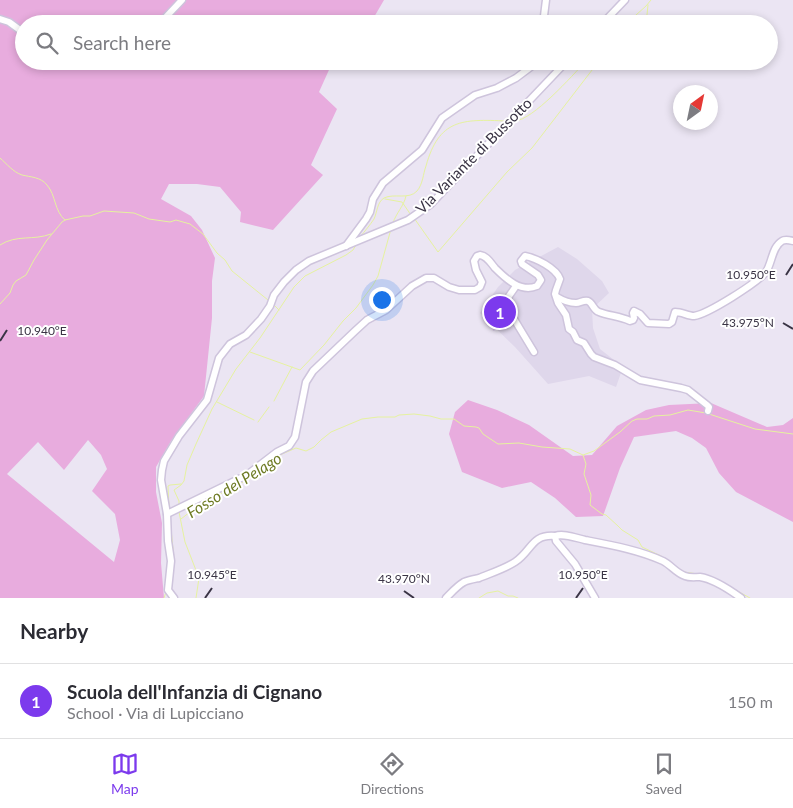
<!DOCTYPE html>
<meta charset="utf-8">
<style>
body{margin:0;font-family:Lato,sans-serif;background:#f7f7f7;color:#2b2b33}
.compass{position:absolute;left:673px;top:85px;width:45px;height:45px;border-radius:50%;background:#fff;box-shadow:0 2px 8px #0003;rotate:33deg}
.you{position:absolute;left:381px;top:299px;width:18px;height:18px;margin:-12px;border:4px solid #fff;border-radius:50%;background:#1a73e8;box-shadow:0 0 0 8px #1a73e833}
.badge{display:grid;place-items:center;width:32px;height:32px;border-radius:50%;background:#7c3aed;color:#fff;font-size:16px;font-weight:700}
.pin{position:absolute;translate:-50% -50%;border:2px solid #fff;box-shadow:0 1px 5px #0006}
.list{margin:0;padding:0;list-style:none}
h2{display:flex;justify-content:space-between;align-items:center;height:65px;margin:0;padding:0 20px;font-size:21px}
h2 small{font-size:16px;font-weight:400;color:#7c7c81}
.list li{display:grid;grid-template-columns:32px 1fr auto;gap:15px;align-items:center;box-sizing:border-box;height:75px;padding:0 20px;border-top:1px solid #e1e1e2}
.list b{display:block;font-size:19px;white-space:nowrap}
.list p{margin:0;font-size:16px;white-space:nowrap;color:#7c7c81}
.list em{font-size:16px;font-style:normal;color:#7c7c81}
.icon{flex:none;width:28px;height:28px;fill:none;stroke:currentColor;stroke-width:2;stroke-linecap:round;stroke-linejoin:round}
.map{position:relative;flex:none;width:793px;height:598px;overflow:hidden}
.search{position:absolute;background:#fff;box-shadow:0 2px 8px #0003;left:15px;right:15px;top:15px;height:55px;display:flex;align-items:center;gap:12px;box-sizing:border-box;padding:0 18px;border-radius:28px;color:#7c7c81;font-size:19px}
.sheet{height:140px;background:#fff}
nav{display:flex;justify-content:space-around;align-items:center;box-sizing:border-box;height:70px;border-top:1px solid #e1e1e2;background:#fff;font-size:14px;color:#7c7c81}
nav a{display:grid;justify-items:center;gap:2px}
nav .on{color:#7c3aed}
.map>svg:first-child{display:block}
.residential{fill:#dfd7eb}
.education{fill:#dcceec}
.green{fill:#e8acde;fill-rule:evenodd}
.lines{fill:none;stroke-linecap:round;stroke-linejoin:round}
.stream{stroke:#e6f29f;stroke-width:1}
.minor-casing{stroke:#cec4dc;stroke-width:9}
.minor{stroke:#fff;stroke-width:6}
.ticks{fill:none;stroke:#3a3445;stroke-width:2}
.labels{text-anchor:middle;stroke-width:4;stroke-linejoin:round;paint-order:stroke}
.street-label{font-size:15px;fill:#3a3445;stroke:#fff}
.water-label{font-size:16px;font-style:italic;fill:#6d7a22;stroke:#fff}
.ticks-label{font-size:12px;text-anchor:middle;fill:#3a3445;stroke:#fff;stroke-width:4;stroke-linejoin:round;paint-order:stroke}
</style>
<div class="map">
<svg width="793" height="598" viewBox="0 0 793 598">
<rect width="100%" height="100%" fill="#ebe5f3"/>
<path class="residential" d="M558,247l19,12 25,22 7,12 -17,16 1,19 7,21 23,18 -7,20 -27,-11 -41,8 -33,-37 -35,-34 18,-26 17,-17z"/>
<path class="education" d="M504,297l9,27 -20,7 -5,-32z"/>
<g class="green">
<path d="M0,0h384l-14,24h-346v37h309l-14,31 18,17 -26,56 12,10 -50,55 -33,-8 1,-10 -21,-25 -23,-3h-28l-8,15 30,17 11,14 13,28 -3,23v37l-8,78 -33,45 -15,26v25l6,31 -1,40 3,35h-164zM88,440l13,15 6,14 -15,22 23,23 5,26 -6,22 -107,-88 31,-32 26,28z"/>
<path d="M468,400l29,10 32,15 44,31 19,-1 25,-29 29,-16 23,-5 42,-2 56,24 16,-2 10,-7v104l-57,-30 -17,-19 -13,-25 -14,-10 -16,-7 -42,6 -14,31 -17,48 -27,1 -21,-19 -24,-16 -29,6 -40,-16 -13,-38 6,-22z"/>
</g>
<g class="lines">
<g class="stream">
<path d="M626,24l20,-18 5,-6"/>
<path d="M635,24l12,-9 1,-10"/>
<path d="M515,121c18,-1 57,-45 71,-60"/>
<path d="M0,158c7,6 13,14 22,17 8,2 19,2 25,10 9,10 7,26 18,35"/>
<path d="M385,199l17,3 9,13"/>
<path d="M414,218l24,34 69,-80 25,-24 67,-87"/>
<path d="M65,220l18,-4h7l14,-5 30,2 15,6 21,3 6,-2 14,4 13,10 14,19 8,7 7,11 36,29"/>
<path d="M393,223c3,-10 11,-17 13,-27"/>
<path d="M360,237c5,-6 10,-12 14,-18 3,-6 3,-17 10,-21 10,-5 25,2 33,-7 6,-7 6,-17 9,-25 13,-47 36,-47 80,-45"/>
<path d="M0,245c17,-11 33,-4 51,-11"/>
<path d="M0,304l10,-11 3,-8 3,-4 10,-6 8,-15 13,-20 15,-18 3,-2"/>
<path d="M273,304l6,6"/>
<path d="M250,352l50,18 24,-25 19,-24 13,-13 17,-23 5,-9 13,-47"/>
<path d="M274,401l18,-34"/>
<path d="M217,402l37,18"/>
<path d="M258,422l11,-15"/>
<path d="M583,455l3,9 -2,10 7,21 -1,10 12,9 4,1 12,11 4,4 16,10 4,7 19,9 23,16 21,3"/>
<path d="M179,506v-5l-5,-11 7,-5 3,-4 3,-16 9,-21 16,-35 24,-40 24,-31 34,-51 11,-11 41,-21 7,-5 3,-5"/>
<path d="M169,508l-1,-22 2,-1 11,-1"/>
<path d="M179,512l6,30 14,36 -3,20"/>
<path d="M170,519l4,40"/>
<path d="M181,519l14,-11 23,-13 37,-19 16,-14 11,-8 14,-6 10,3 8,-4 7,-7 10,-8 31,-13 16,-2h17l4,-2 15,-1 16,2 11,3h13l10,7 12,1 3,1 4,6 15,10 21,-1 23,4 28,2 13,6 11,-4 26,-19 12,-11 5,-2h10l7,-3 16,-1 18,-5 18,3 49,16 38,5"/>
<path d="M732,588l18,10"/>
<path d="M164,598l2,-6"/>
<path d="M479,598l8,-5 11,-2 10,5h5l5,2"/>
</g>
<g class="minor-casing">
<g id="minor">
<path d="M0,19l9,3 15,11"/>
<path d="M155,24l10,-6 17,-18"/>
<path d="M543,24l3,-24"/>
<path d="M602,24l23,-24"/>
<path d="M346,246l20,-27 4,-7 3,-13 10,-16 39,-33 20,-32 33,-23 22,-7 19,-10 16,-12 4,-5"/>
<path d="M516,286l-7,10 -2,7 7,16 20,33"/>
<path d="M557,297c5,3 12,6 19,6 4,0 7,-3 12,-2 5,2 5,9 11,11 10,4 21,4 31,9l3,-1 1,-2 -1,-5 1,-2 6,3 8,9 21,1 3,-2 3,-10c7,0 13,4 19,4 14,-2 63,-33 72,-44 6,-9 6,-25 16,-31 3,-2 7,-1 11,0"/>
<path d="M167,514l80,-39 30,-23 12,-6 6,-9 11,-55 7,-11 42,-40 12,-11 19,-10 26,-24 14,-8h8l15,9 10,3h16l5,-3 2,-5 -6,-12 -2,-9 3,-5 3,-1c7,1 10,7 15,13 11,11 26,25 42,18l4,-6 -3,-5 -16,-11 -1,-3 4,-5c11,2 31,12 35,23l-4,11 -1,4 3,9 8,12 3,14 4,3 4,8 7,3 7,11 3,3 21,8 25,15 41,8 7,2 19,15 2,2 -1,4"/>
<path d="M174,598l-6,-8 3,-29 -3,-20 -1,-27 -6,-34 1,-10 2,-9 15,-25 28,-36 12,-42 11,-14 16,-9 15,-16 9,-13 4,-11 10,-13 12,-12 13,-9 99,-41 23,-16 136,-143"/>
<path d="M446,598c6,-6 11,-12 18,-16 4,-2 10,-3 15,-4 12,-5 25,-9 36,-16 17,-11 16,-28 40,-26"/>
<path d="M595,598l-20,-34 -19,-23 -1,-5c9,-3 21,2 30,4 26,5 54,10 78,21 8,4 13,12 22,15 5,2 10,1 15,1 14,2 30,13 41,21"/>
</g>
</g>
<use href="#minor" class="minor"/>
</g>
<path class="ticks" d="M786,275l7,-11M783,323l10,6M0,341l7,-11M404,591l10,7M205,598l7,-10M576,598l7,-10"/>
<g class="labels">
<g class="street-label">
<text transform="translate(474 156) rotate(-45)" y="5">Via Variante di Bussotto</text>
</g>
<g class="water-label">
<text transform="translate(234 485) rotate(-32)" y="6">Fosso del Pelago</text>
</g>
</g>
<g class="ticks-label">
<text x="751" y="279">10.950°E</text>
<text x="748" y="327">43.975°N</text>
<text x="42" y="335">10.940°E</text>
<text x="212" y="579">10.945°E</text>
<text x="583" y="579">10.950°E</text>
<text x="404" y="583">43.970°N</text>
</g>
</svg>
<svg class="compass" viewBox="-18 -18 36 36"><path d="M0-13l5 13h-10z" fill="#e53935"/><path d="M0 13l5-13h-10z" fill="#7c7c81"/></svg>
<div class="you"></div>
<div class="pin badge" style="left:500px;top:312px">1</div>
<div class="search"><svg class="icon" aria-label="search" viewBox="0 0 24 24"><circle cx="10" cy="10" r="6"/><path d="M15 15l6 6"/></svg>Search here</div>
</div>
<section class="sheet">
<h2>Nearby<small></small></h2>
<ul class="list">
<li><span class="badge">1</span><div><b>Scuola dell'Infanzia di Cignano</b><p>School · Via di Lupicciano</p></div><em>150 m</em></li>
</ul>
</section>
<nav>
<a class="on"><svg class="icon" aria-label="map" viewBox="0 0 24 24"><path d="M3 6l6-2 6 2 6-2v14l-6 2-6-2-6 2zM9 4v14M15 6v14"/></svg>Map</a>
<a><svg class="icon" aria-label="directions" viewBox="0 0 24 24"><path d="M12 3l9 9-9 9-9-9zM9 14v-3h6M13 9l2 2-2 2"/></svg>Directions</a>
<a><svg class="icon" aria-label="saved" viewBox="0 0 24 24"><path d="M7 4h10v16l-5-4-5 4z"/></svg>Saved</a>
</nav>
